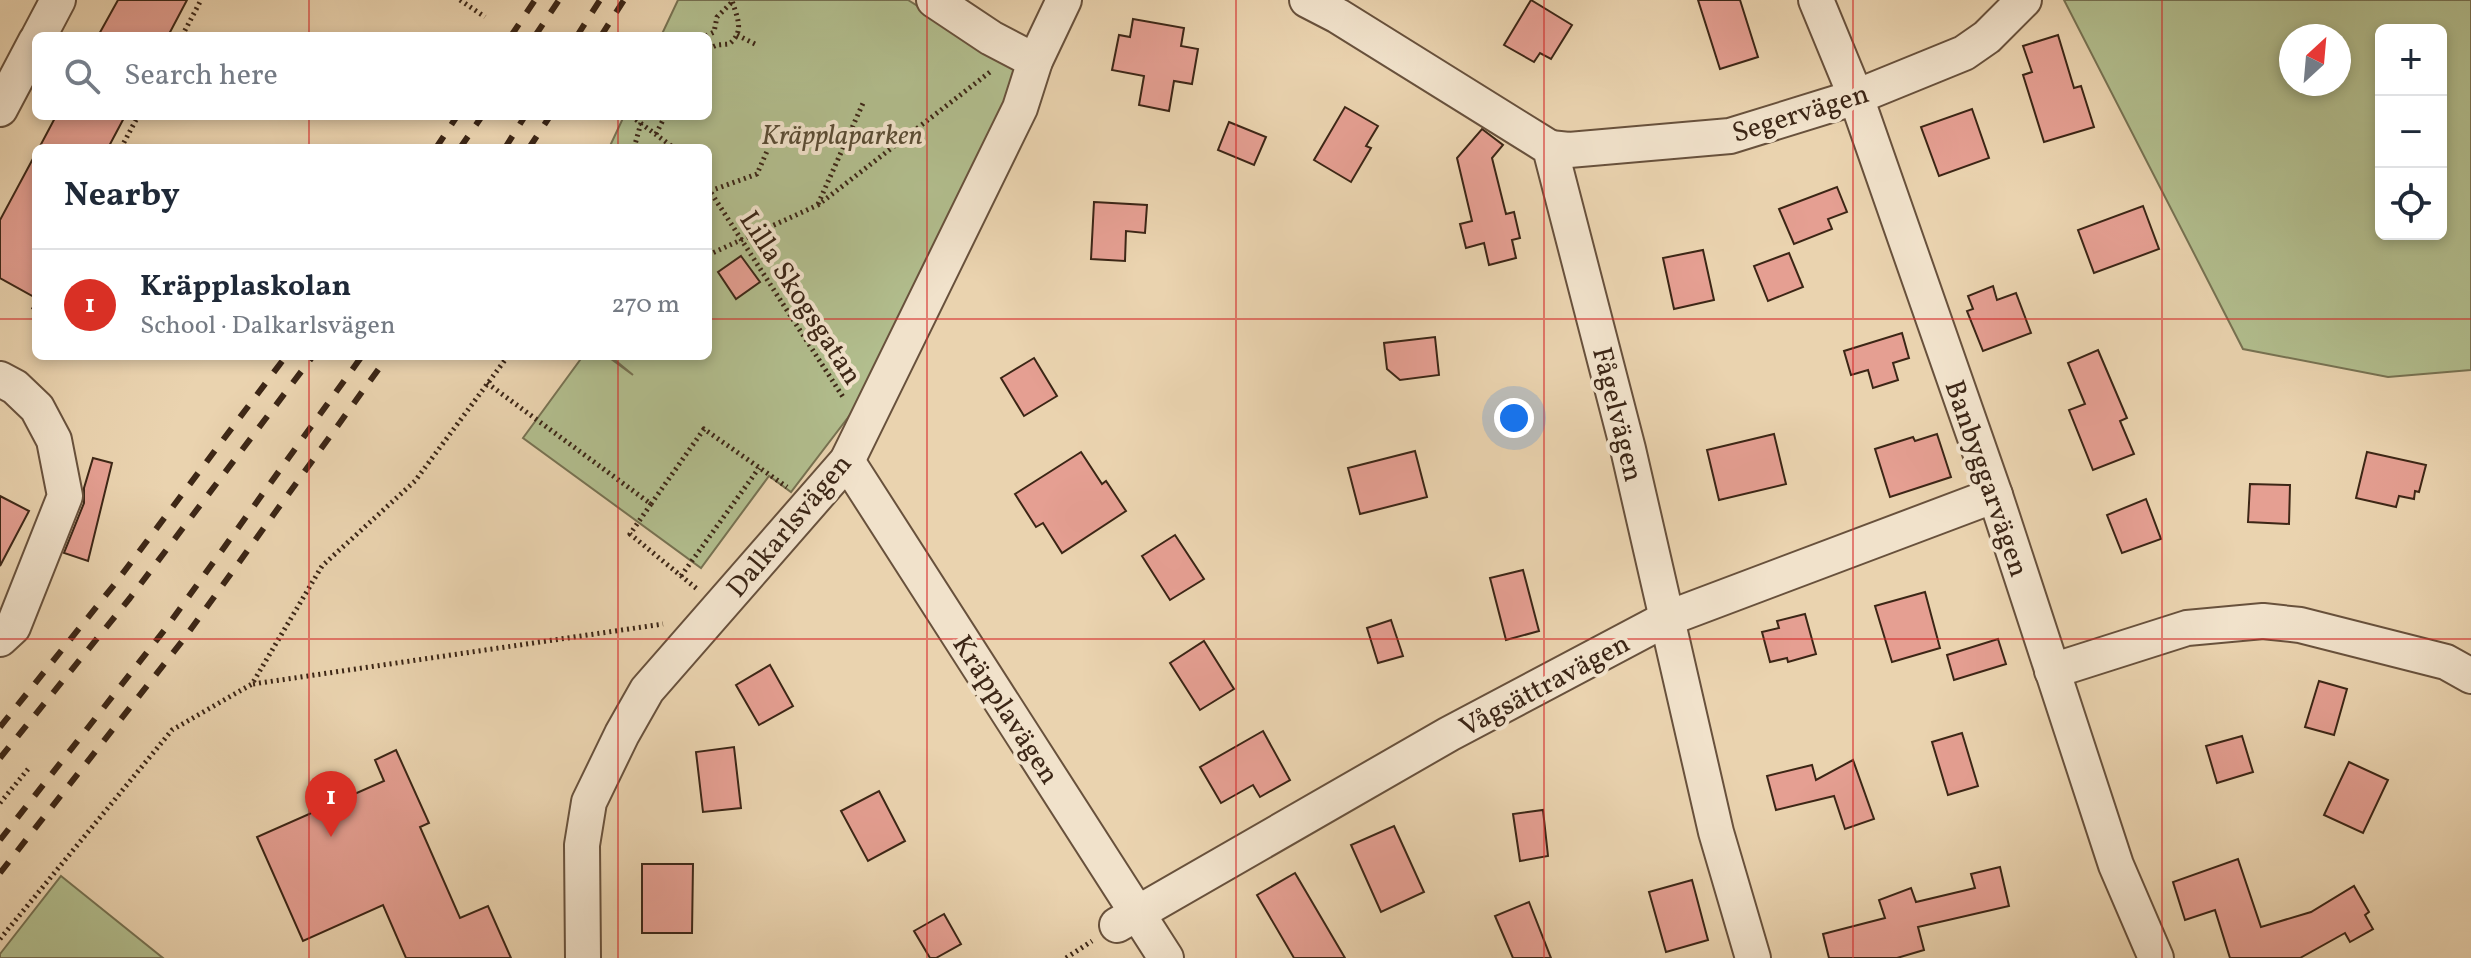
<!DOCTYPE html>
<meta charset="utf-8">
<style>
body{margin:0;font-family:Vollkorn,serif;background:#f2f2f3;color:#1f2937}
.controls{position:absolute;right:24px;top:24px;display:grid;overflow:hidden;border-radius:12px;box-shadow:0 4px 12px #0003}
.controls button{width:72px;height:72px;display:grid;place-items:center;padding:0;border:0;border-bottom:2px solid #e0e1e3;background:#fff;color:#1f2937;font:40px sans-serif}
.compass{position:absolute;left:2279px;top:24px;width:72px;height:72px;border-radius:50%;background:#fff;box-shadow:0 4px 12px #0003;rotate:26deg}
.you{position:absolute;left:1514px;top:418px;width:28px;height:28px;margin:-20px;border:6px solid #fff;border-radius:50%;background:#1a73e8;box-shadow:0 0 0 12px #1a73e833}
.badge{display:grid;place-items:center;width:52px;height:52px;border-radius:50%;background:#d93025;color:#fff;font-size:26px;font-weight:700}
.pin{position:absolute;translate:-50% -66px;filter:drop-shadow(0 2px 4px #0008)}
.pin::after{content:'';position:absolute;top:42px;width:28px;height:24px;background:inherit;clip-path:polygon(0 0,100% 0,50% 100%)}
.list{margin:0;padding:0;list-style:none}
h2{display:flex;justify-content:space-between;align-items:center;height:104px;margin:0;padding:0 32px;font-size:34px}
h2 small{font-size:26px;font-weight:400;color:#747a83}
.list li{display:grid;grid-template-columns:52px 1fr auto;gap:24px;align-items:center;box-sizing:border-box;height:112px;padding:0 32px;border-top:2px solid #e0e1e3}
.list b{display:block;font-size:30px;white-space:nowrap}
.list p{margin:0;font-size:26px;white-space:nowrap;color:#747a83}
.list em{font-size:26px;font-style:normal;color:#747a83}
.icon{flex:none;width:44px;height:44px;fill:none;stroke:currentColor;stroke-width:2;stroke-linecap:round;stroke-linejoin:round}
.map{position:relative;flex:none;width:2471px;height:958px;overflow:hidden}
.search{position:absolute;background:#fff;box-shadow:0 4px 12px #0003;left:32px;top:32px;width:680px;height:88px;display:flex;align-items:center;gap:20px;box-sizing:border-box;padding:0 28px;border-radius:12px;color:#747a83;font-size:30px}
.panel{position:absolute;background:#fff;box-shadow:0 4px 12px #0003;left:32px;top:144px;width:680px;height:216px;border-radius:12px}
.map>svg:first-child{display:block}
.green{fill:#b2be8e;stroke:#777252;stroke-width:2;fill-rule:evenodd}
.building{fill:#e59f92;stroke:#3c2616;stroke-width:2}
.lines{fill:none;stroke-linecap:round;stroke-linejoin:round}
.minor-casing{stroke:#68513c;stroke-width:38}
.path{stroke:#3c2616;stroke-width:5;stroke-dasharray:2 4;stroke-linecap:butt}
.minor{stroke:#f1e2cb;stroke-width:34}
.rail{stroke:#3c2616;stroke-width:6;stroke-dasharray:14 14;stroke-linecap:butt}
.grid{fill:none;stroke:#d62828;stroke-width:2;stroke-opacity:0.55}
.labels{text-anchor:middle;stroke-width:8;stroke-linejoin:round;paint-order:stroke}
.street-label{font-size:28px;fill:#3c2616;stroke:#f1e2cb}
.park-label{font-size:28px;font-style:italic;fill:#5a4c34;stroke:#f1e2cb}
</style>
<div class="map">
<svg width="2471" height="958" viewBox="0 0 2471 958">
<rect width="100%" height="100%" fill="#ead3af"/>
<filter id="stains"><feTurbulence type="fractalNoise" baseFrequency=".0025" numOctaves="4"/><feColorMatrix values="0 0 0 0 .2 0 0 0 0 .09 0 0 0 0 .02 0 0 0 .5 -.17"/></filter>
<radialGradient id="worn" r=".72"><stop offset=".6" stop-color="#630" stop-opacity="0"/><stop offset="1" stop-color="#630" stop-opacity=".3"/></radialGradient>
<g class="green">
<path d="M678,0h230l114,72 -166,335 -65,85 -22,-16 -68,92 -178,-130 60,-82h24l26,19 -23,-19h98v-208h-99l15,-32h84v-80h-47z"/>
<path d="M2064,0h407v370l-83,7 -145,-28zM2381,30h60v204h-60zM2291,36h48v48h-48z"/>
<path d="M61,876l102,82h-163v-4z"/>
</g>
<g class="building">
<path d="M118,0h69l-19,36h-70z"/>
<path d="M1531,0l41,25 -21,34 -11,-6 -6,9 -30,-17z"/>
<path d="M1698,0h42l18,57 -38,12z"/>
<path d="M1133,19l51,9 -3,18 17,3 -6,35 -18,-3 -5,30 -30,-6 5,-29 -32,-6 7,-35 11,2z"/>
<path d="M2058,35l16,53 7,-2 13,41 -50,15 -21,-67 9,-3 -9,-26z"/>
<path d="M1345,107l33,19 -12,20 5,2 -20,34 -37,-22z"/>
<path d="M1972,109l17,49 -50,18 -18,-49z"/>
<path d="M56,116h69l-17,32h-69z"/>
<path d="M1229,122l37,15 -12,28 -36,-15z"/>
<path d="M1482,129l21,16 -11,13 14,56 8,-2 6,26 -8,2 4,18 -27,7 -5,-22 -18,5 -6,-24 12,-3 -15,-63z"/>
<path d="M36,153v145l-36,-20v-58z"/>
<path d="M1837,187l10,25 -19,7 4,10 -38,15 -15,-35z"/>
<path d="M1094,202l53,3 -2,28 -19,-2 -1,30 -34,-2z"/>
<path d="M2143,206l16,43 -65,24 -16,-43z"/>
<path d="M1703,250l11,50 -40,9 -11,-51z"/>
<path d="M1789,253l14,34 -35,14 -14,-35z"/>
<path d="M741,256l19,26 -24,17 -18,-27z"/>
<path d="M1993,286l4,14 19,-7 15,40 -48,18 -16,-40 6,-2 -5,-13z"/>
<path d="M1902,333l7,25 -16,5 5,17 -25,8 -5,-18 -17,5 -7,-24z"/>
<path d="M1435,337l4,38 -39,5 -13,-11 -3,-26z"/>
<path d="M2098,350l29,68 -7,3 14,33 -41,16 -24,-60 16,-6 -17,-41z"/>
<path d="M1034,358l23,38 -33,20 -23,-38z"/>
<path d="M1774,434l12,50 -67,16 -12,-50z"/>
<path d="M1937,434l14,43 -61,20 -15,-48 38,-12 2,4z"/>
<path d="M1415,451l12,46 -67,17 -12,-46z"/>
<path d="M1081,452l21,32 4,-3 20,30 -64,42 -19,-30 -7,4 -21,-33z"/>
<path d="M2367,452l59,13 -7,27 -4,-1 -1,8 -15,-3 -3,11 -40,-9z"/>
<path d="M93,458l19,5 -24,98 -24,-8 20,-50v-15z"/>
<path d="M2250,484l40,1 -1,39 -41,-2z"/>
<path d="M0,496l29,15 -29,55z"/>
<path d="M2146,499l15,40 -39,14 -15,-38z"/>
<path d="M1175,535l29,44 -34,21 -28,-44z"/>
<path d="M1523,570l16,61 -33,9 -16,-62z"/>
<path d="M1925,592l15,56 -48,14 -17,-56z"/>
<path d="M1805,614l11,40 -28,8 -1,-4 -17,4 -8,-30 17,-4 -2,-7z"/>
<path d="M1391,620l12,36 -25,7 -11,-35z"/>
<path d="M1998,639l8,25 -52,16 -7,-25z"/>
<path d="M1204,641l30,48 -34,21 -30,-47z"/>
<path d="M770,665l23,41 -34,19 -23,-40z"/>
<path d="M2319,681l28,8 -13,46 -29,-8z"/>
<path d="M1263,731l27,49 -30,17 -7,-12 -32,18 -21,-36z"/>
<path d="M1962,733l16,53 -30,9 -16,-53z"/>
<path d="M2242,736l11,36 -36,11 -11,-37z"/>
<path d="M734,747l7,61 -38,4 -7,-60z"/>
<path d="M396,750l33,73 -9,4 40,91 28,-12 23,52h-105l-23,-53 -80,36 -46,-104 127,-56 -9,-21z"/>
<path d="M1853,760l21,59 -29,10 -11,-33 -58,14 -9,-34 45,-11 4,15z"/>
<path d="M2349,762l39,18 -25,53 -39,-18z"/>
<path d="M879,791l26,50 -37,20 -27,-50z"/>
<path d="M1543,810l5,46 -28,5 -7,-47z"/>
<path d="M1394,826l30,66 -43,20 -30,-67z"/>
<path d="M2238,859l23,68 50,-15 43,-26 15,26 -4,3 8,14 -23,13 -5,-9 -45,25h-70l-15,-48 -30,10 -12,-38z"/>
<path d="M642,864h51l-1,69h-50z"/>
<path d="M2000,867l9,39 -91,21 6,23 -27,8h-68l-6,-24 62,-16 -6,-18 32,-12 5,14 59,-14 -4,-14z"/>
<path d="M1295,873l50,85h-51l-37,-63z"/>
<path d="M1692,880l16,60 -42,12 -17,-60z"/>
<path d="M1529,902l22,56h-38l-18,-42z"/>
<path d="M944,914l17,30 -25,14h-6l-16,-27z"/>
</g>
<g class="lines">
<g class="minor-casing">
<g id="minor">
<path d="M934,0l57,38 44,23"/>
<path d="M1307,0l31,16 212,132 78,301 88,383 37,126"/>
<path d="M1816,0l40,97 139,398 121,370 40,93"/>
<path d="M39,36l19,-36"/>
<path d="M0,109l36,-68"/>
<path d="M1550,148l19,2 161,-14 126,-39 108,-44 23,-16 37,-37"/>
<path d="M0,379l15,8 22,21 17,32 11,56 -52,131 -13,12"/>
<path d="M847,461l319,497"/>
<path d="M2052,671l135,-43 76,-7 37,4 146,37 25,14"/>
<path d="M1117,925l332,-191 217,-115 329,-124"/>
<path d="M583,958l-1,-113 7,-43 33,-68 25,-44 200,-229 173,-353 15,-47 29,-61"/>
</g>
</g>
<g class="path">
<path d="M460,0l25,17"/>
<path d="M737,35l20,10"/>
<path d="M182,36l19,-36"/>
<path d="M706,36l8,-4 3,-15 15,-15"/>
<path d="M708,49l9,-4 12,-1c17,-13 7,-28 3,-44"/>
<path d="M708,83l3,1"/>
<path d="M631,116l43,32"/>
<path d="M656,134l9,-18"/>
<path d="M121,148l17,-32"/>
<path d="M634,148l7,-25"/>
<path d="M708,188l135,209"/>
<path d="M710,191l47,-17 11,-25"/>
<path d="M818,204l46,-103"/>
<path d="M708,255l110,-50 172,-133"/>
<path d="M33,310l3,-5"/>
<path d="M487,383l164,121 -21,30 67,55"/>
<path d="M651,504l53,-75 83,58"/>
<path d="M681,576l78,-108"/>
<path d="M253,684l410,-60"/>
<path d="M0,803l29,-35"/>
<path d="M0,939l172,-209 80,-46 70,-118 93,-85 93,-125"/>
<path d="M1066,958l26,-17"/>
</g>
<use href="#minor" class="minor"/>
<g class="rail">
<path d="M511,36l24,-36"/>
<path d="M535,36l24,-36"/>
<path d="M577,36l23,-36"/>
<path d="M601,36l23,-36"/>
<path d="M436,148l21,-32"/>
<path d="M460,148l22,-32"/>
<path d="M505,148l20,-32"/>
<path d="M529,148l21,-32"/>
<path d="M0,727l114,-142 172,-229"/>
<path d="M0,758l130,-160 183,-242"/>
<path d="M0,840l166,-212 196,-272"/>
<path d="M0,873l183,-233 205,-284"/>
</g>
</g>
<path class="grid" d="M309,0v36M618,0v36M927,0v958M1236,0v958M1544,0v958M1853,0v958M2162,0v958M309,116v32M618,116v32M0,319h36M708,319h1763M309,356v602M618,356v602M0,639h2471"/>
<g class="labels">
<g class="street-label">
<text transform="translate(1800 112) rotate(-17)" y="10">Segervägen</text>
<text transform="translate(802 297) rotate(57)" y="10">Lilla Skogsgatan</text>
<text transform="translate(1619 414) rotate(76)" y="10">Fågelvägen</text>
<text transform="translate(1988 478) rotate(71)" y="10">Banbyggarvägen</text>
<text transform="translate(788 525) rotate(-50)" y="10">Dalkarlsvägen</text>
<text transform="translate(1544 684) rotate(-28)" y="10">Vågsättravägen</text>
<text transform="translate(1007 709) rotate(57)" y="10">Kräpplavägen</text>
</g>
<g class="park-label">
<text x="842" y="144">Kräpplaparken</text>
</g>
</g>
<rect width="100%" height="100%" filter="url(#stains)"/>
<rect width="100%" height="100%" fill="url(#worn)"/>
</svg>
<div class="controls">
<button>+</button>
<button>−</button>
<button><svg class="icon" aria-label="locate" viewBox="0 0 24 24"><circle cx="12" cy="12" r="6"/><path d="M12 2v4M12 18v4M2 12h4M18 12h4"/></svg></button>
</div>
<svg class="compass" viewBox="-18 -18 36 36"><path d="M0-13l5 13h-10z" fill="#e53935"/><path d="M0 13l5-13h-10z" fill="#747a83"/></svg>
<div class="you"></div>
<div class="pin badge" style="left:331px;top:837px">1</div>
<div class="search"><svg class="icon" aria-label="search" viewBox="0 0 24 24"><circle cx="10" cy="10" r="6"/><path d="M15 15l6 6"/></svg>Search here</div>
<section class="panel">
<h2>Nearby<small></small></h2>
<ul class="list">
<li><span class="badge">1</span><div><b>Kräpplaskolan</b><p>School · Dalkarlsvägen</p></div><em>270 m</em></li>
</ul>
</section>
</div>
